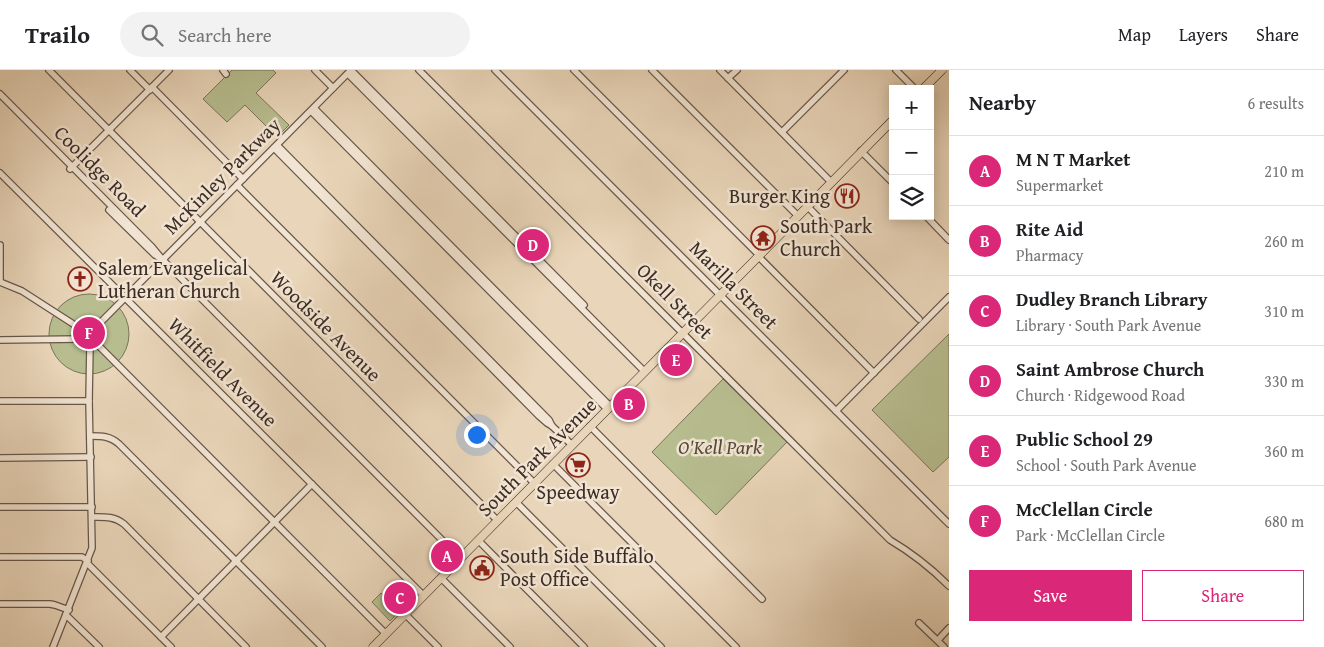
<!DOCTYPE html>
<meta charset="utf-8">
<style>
body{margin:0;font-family:"Gentium Book Plus",serif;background:#f2f2f2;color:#202124}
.controls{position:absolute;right:15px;top:15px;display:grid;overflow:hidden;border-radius:0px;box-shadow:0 2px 12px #0003}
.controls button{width:45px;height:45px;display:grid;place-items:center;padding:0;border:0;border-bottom:1px solid #e0e0e0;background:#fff;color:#202124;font:25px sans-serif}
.you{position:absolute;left:476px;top:364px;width:18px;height:18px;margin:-12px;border:4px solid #fff;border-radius:50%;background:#1a73e8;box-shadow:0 0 0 8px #1a73e833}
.badge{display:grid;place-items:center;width:32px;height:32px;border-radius:50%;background:#db2777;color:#fff;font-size:16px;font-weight:700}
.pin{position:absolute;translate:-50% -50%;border:2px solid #fff;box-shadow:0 1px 5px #0006}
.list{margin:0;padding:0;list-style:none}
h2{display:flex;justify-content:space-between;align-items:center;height:65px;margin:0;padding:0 20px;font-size:21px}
h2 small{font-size:16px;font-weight:400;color:#757577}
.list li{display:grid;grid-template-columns:32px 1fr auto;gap:15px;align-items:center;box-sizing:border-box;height:70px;padding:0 20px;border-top:1px solid #e0e0e0}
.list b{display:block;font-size:19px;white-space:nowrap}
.list p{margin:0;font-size:16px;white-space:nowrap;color:#757577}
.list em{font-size:16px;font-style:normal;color:#757577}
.actions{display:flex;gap:10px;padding:15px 20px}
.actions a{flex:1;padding:11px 0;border:1px solid #db2777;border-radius:0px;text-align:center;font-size:18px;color:#db2777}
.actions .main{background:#db2777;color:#fff}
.icon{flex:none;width:28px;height:28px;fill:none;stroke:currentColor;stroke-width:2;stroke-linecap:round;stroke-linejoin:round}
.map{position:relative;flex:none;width:949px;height:577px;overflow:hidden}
header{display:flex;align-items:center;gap:30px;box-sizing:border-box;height:70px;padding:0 25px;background:#fff;border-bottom:1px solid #e0e0e0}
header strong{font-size:24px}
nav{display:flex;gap:28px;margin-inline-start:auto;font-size:18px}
.search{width:350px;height:45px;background:#f2f2f2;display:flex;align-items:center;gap:12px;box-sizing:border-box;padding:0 18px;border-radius:28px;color:#757577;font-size:19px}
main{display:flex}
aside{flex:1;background:#fff}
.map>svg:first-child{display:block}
.green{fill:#b7bd8f;stroke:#7a745a}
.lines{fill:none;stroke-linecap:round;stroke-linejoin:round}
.minor-casing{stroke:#685649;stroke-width:8}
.major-casing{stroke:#3d2c24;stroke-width:9}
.minor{stroke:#f1e4d2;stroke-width:5.5}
.major{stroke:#e9d5b9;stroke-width:8}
.labels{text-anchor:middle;stroke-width:5;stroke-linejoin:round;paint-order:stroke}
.street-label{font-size:20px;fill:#3d2c24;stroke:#f1e4d2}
.poi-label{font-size:20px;fill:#3d2c24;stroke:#f1e4d2;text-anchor:start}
.park-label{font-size:20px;font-style:italic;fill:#554939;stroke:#f1e4d2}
</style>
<header>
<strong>Trailo</strong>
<div class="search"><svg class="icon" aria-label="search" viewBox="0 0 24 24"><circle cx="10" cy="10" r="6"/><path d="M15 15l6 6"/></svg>Search here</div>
<nav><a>Map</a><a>Layers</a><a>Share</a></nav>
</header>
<main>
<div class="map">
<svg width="949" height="577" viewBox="0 0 949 577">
<rect width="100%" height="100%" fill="#e9d5b9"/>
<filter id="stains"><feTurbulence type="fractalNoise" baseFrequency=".004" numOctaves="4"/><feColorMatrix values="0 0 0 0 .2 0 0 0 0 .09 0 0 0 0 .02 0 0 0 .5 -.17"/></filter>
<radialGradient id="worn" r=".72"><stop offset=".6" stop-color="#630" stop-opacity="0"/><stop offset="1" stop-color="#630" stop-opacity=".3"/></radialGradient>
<g class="green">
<path d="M232,0h41l3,3 -20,20 33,32 -12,12 -32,-32 -18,17 -24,-23z"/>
<circle cx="89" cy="264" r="40"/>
<path d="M949,264v123l-16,15 -61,-62z"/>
<path d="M723,309l65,62 -72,74 -64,-63z"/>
<path d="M381,523l19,18 -10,10 -18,-19z"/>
</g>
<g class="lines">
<g class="minor-casing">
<g id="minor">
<path d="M49,0l448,450"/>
<path d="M130,0l20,20"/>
<path d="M223,0l3,4"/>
<path d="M315,0l18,18"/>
<path d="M351,0l233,235"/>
<path d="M419,0l471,470c22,13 41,28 59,46"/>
<path d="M495,0l454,454"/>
<path d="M574,0l185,185"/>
<path d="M652,0l146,146"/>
<path d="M720,0l111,112"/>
<path d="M896,0l19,19"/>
<path d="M348,4l296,297"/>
<path d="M728,8l9,-8"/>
<path d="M152,17l91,92"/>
<path d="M0,24l152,153 10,12 298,299"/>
<path d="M314,38l296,298"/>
<path d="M311,41l296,298"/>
<path d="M782,62l62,-62"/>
<path d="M277,75l272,275 3,6"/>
<path d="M274,78l265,268 8,7 5,3 20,19"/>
<path d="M861,81l32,32"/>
<path d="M70,99l99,-99"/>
<path d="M0,103l423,422"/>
<path d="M237,115l297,298"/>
<path d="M807,136l112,113"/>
<path d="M109,140l46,45 5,3"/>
<path d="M926,146l23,24"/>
<path d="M0,175v37"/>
<path d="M758,186l116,117"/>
<path d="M0,212l22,9 59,38"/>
<circle cx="89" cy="265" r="10"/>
<path d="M95,258l255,-257"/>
<path d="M0,270l81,-1"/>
<path d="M95,272l291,292"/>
<path d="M0,331h89"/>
<path d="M836,341l113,-114"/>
<path d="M590,356l172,173"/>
<path d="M90,366c12,0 20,0 29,8l203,203"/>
<path d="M0,388l91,-1"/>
<path d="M553,394l183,183"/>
<path d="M516,432l145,145"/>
<path d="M0,437h92"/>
<path d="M92,447c12,0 22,-1 32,7l122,123"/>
<path d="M478,470l106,107"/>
<path d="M0,487h82l6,4"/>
<path d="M87,493l84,84"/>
<path d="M441,508l69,69"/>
<path d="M0,534h50l5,1 14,5"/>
<path d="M405,544l33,33"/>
<path d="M66,545l33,32"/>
<path d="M919,553l25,24"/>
<path d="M161,567l151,-153"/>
<path d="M938,570l11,-12"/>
<path d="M53,577l39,-99 -3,-147 1,-57"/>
</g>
</g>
<g class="major-casing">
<g id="major">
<path d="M923,19l19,-19"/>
<path d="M373,577l520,-527"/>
</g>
</g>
<use href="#minor" class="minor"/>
<use href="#major" class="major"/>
</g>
<defs>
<g id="restaurant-ring" transform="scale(1.25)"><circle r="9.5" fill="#f1e4d2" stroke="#8f2418" stroke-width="1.5"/><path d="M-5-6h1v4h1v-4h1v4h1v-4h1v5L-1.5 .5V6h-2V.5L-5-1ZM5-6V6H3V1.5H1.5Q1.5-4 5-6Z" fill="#8f2418"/></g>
<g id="temple-ring" transform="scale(1.25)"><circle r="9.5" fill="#f1e4d2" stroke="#8f2418" stroke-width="1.5"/><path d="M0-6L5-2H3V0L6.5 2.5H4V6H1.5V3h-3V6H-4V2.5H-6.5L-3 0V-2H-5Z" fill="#8f2418"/></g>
<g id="church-ring" transform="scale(1.25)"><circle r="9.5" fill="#f1e4d2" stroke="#8f2418" stroke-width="1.5"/><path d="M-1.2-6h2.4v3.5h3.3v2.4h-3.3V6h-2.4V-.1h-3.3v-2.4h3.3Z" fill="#8f2418"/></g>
<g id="supermarket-ring" transform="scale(1.25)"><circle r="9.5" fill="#f1e4d2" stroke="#8f2418" stroke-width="1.5"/><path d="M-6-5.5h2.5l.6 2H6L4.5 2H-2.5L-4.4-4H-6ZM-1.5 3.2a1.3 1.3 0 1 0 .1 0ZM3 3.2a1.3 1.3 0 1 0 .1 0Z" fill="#8f2418"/></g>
<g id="civic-ring" transform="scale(1.25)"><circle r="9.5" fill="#f1e4d2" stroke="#8f2418" stroke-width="1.5"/><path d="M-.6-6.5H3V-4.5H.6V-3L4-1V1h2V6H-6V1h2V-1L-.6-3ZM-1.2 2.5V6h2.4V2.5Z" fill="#8f2418"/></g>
</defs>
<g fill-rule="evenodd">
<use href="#restaurant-ring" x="847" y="126"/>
<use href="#temple-ring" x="763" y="168"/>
<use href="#church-ring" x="80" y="209"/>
<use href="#supermarket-ring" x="578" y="395"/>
<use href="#civic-ring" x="482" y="498"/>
</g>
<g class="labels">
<g class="street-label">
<text transform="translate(100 101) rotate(45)" y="7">Coolidge Road</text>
<text transform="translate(222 106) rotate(-45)" y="7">McKinley Parkway</text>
<text transform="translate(734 215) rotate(45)" y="7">Marilla Street</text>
<text transform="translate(675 231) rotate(45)" y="7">Okell Street</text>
<text transform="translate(326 256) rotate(45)" y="7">Woodside Avenue</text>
<text transform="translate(223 302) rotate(45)" y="7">Whitfield Avenue</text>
<text transform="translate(537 387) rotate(-45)" y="7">South Park Avenue</text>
</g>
<g class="poi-label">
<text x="830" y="133" text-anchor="end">Burger King</text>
<text x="780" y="163">South Park<tspan x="780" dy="23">Church</tspan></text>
<text x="98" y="205">Salem Evangelical<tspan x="98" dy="23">Lutheran Church</tspan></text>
<text x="578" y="429" text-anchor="middle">Speedway</text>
<text x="500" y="493">South Side Buffalo<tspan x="500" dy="23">Post Office</tspan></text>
</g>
<g class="park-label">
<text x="720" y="384">O'Kell Park</text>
</g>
</g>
<rect width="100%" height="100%" filter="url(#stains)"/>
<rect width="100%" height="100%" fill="url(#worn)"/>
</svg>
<div class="controls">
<button>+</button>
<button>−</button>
<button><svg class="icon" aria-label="layers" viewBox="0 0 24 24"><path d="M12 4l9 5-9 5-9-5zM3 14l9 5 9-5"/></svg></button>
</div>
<div class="you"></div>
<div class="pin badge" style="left:447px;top:486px">A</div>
<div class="pin badge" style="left:629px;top:334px">B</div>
<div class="pin badge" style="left:400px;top:528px">C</div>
<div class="pin badge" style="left:533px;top:175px">D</div>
<div class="pin badge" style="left:676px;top:290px">E</div>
<div class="pin badge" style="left:89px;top:263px">F</div>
</div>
<aside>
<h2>Nearby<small>6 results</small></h2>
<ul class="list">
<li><span class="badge">A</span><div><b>M N T Market</b><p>Supermarket</p></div><em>210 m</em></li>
<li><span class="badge">B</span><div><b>Rite Aid</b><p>Pharmacy</p></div><em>260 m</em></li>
<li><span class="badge">C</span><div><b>Dudley Branch Library</b><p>Library · South Park Avenue</p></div><em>310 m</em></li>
<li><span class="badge">D</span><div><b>Saint Ambrose Church</b><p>Church · Ridgewood Road</p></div><em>330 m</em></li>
<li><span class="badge">E</span><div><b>Public School 29</b><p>School · South Park Avenue</p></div><em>360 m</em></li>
<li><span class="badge">F</span><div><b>McClellan Circle</b><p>Park · McClellan Circle</p></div><em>680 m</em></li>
</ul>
<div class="actions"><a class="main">Save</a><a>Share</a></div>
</aside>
</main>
